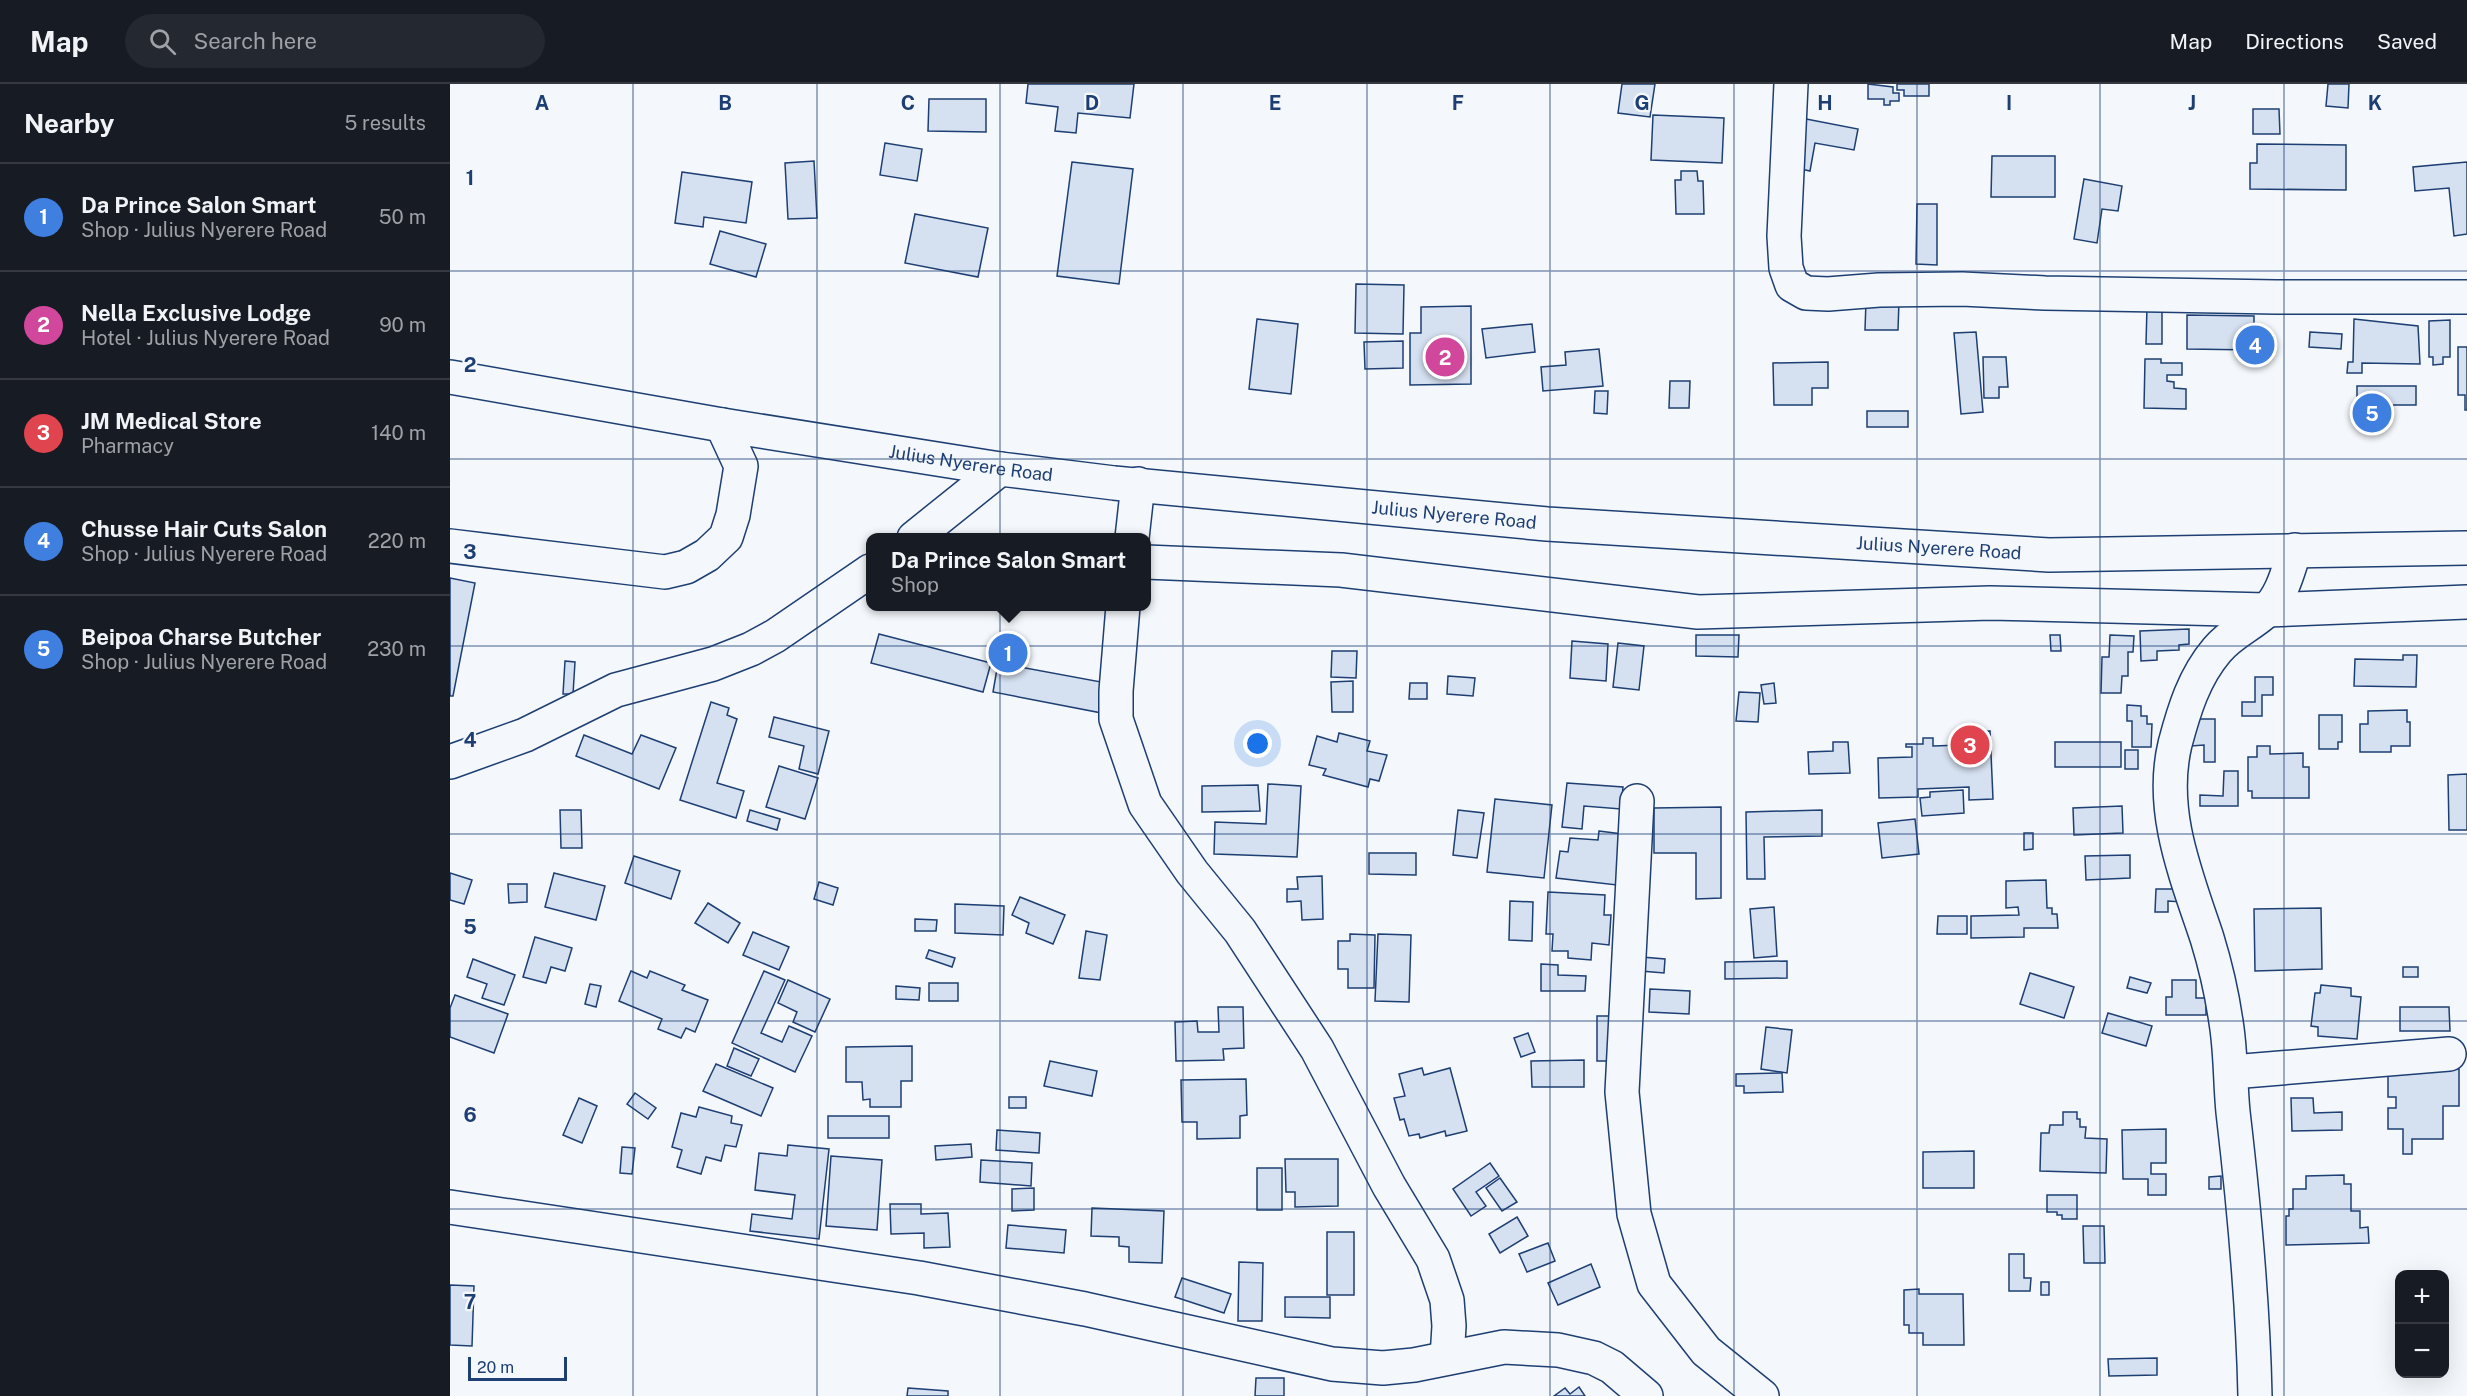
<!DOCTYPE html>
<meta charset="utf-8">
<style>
body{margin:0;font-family:"Public Sans",sans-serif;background:#242831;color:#f1f3f6}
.controls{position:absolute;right:18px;bottom:18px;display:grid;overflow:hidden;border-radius:12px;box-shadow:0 6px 24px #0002}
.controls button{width:54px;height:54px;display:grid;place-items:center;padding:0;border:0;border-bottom:2px solid #363941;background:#171b24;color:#f1f3f6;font:30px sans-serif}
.scale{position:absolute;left:18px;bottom:15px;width:99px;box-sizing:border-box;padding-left:6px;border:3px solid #1d3f73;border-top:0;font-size:16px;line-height:21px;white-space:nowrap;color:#1d3f73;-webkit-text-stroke:4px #f4f7fb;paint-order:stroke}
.you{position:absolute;left:808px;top:660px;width:21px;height:21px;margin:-15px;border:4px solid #fff;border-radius:50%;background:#1a73e8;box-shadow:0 0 0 9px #1a73e833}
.badge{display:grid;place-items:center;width:39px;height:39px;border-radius:50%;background:#c62828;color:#fff;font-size:20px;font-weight:700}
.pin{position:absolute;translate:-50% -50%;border:3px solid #fff;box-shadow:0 2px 6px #0006}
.popup{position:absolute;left:416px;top:449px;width:285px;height:78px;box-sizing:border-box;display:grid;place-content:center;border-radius:12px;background:#171b24;filter:drop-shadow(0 2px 4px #0005);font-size:20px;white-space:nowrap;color:#9ea1a6}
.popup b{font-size:22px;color:#f1f3f6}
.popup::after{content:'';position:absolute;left:50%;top:100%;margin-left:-12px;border:12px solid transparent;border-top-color:#171b24}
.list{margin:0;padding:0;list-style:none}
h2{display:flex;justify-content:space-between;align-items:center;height:78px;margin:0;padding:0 24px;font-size:26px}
h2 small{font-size:20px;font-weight:400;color:#9ea1a6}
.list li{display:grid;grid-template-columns:39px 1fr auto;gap:18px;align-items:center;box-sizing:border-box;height:108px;padding:0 24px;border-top:2px solid #363941}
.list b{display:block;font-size:22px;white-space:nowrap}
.list p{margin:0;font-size:20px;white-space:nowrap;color:#9ea1a6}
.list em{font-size:20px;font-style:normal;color:#9ea1a6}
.icon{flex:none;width:33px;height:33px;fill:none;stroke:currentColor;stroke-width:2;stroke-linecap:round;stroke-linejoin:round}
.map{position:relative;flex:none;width:2017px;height:1312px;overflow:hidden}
header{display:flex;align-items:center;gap:36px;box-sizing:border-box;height:84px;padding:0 30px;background:#171b24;border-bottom:2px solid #363941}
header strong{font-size:28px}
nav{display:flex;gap:33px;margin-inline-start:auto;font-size:21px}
.search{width:420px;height:54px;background:#242831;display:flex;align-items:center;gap:15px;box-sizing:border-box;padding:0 21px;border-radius:33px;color:#9ea1a6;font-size:22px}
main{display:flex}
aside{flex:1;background:#171b24}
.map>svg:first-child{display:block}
.building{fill:#d5e0f0;stroke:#1d3f73;stroke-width:1.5}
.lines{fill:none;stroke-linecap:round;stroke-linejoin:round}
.minor-casing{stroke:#1d3f73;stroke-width:36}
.highway-casing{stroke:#1d3f73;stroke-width:36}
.minor{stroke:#f4f7fb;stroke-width:33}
.highway{stroke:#f4f7fb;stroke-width:33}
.grid{fill:none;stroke:#1d3f73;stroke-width:1.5;stroke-opacity:0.55}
.labels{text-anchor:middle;stroke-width:4.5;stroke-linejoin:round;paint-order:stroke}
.street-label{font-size:18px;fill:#1d3f73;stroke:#f4f7fb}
.grid-label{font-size:20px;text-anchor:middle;font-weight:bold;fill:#1d3f73;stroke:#f4f7fb;stroke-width:4.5;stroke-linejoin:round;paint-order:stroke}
</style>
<header>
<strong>Map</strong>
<div class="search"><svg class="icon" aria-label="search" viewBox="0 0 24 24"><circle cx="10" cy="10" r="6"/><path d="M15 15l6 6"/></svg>Search here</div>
<nav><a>Map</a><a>Directions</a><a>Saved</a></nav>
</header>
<main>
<aside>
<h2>Nearby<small>5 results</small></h2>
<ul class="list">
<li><span class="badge" style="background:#3f7fe0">1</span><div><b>Da Prince Salon Smart</b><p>Shop · Julius Nyerere Road</p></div><em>50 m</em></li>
<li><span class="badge" style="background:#d1479c">2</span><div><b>Nella Exclusive Lodge</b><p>Hotel · Julius Nyerere Road</p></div><em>90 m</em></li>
<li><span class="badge" style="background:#e0444e">3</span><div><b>JM Medical Store</b><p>Pharmacy</p></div><em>140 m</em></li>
<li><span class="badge" style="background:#3f7fe0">4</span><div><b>Chusse Hair Cuts Salon</b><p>Shop · Julius Nyerere Road</p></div><em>220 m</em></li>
<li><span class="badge" style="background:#3f7fe0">5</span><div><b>Beipoa Charse Butcher</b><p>Shop · Julius Nyerere Road</p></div><em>230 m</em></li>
</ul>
</aside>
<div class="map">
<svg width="2017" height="1312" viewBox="0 0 2017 1312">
<rect width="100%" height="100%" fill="#f4f7fb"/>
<g class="building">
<path d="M578,0h106l-4,34 -52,-5 -2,20 -21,-2 3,-24 -32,-4z"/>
<path d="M1172,0h33l-5,33 -32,-4z"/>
<path d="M1418,0l25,3v6h6v8h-9v4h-6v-6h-16z"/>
<path d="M1447,0h32v12h-25v-6h-7z"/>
<path d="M1878,0h21l-1,24 -22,-2z"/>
<path d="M479,15h57v33l-58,-1z"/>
<path d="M1803,25h26l1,25h-27z"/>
<path d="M1203,31l71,3 -2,45 -71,-3z"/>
<path d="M1351,34l57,11 -4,21 -39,-7 -5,28 -18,-4z"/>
<path d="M435,59l37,6 -5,32 -37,-6z"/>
<path d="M1807,60l89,1v45l-96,-1v-26h7z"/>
<path d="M1542,72h63v41h-64z"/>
<path d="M364,77l3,57 -29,1 -3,-56z"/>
<path d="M622,78l61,7 -14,115 -62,-8z"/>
<path d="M2017,78v72l-13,2 -5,-48 -34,3 -2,-24z"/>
<path d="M1231,87h16l1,10h5l1,33h-28l-1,-34h6z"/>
<path d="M232,88l70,10 -6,41 -42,-6 -1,10 -28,-4z"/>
<path d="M1634,95l38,7 -4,25 -16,-2 -5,34 -23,-4z"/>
<path d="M1467,120h20v61l-21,-1z"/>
<path d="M465,130l73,14 -10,49 -73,-14z"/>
<path d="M270,147l46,13 -10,33 -46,-13z"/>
<path d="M906,200l48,1 -1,49 -48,-1z"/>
<path d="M1416,217h33l-1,29h-33z"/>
<path d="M1021,222v78l-61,1v-52h11v-26z"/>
<path d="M1697,223h15v37h-16z"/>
<path d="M1737,231l67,1v34l-67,-1z"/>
<path d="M807,235l41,5 -7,70 -42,-5z"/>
<path d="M1904,235l64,7 2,38 -58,-1v10h-15l1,-11h5z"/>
<path d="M2000,236v37h-7v7l-10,1v-8h-4v-36z"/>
<path d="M1082,240l3,28 -49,6 -4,-29z"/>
<path d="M1526,248l7,80 -22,2 -7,-81z"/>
<path d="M1860,248l32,2 -1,15 -32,-2z"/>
<path d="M953,257v27l-38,1 -1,-27z"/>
<path d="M2008,263h9v63h-2v-15h-7z"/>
<path d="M1149,265l4,37 -60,5 -2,-24 25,-2 -1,-13z"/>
<path d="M1533,273h23l2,30h-9v11h-15z"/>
<path d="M1695,275h16v4h21v12h-15v6l7,1v6l12,1v20l-42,-1z"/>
<path d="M1378,278v26h-16v17h-38l-1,-42z"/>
<path d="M1220,297h20l-1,27h-20z"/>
<path d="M1907,302h59v19h-30v8l-29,1z"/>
<path d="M1145,307h13l-1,23 -13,-1z"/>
<rect x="1417" y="327" width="41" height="16"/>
<path d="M0,494l25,5 -22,113h-3z"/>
<path d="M1739,545v15l-10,1v5l-22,1v9l-16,1 -1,-30z"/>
<path d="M429,550l112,29 -8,29 -112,-29z"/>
<path d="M1246,551h43l-1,22 -42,-1z"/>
<path d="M1600,551h10l1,16h-10z"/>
<path d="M1660,551l24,1 -1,16h-5v24h-6l-1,17h-20l1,-36h7z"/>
<path d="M1122,557l36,3 -2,37 -36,-3z"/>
<path d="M1168,559l26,3 -5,44 -26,-3z"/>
<path d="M882,567h25l-1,27 -25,-1z"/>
<path d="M1953,571h14l-1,32 -62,-1 1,-27 48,1z"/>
<path d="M115,577l10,1 -2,32h-10z"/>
<path d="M548,579l114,21 -5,30 -114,-22z"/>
<path d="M998,592l27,2 -2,18 -26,-2z"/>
<path d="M1805,593h18v18h-11v21h-20v-14h13z"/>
<path d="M903,597v31h-21l-1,-30z"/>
<path d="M960,599h17v16h-18z"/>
<path d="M1324,599l2,20 -12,1 -3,-19z"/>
<path d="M1289,608l21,1 -2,29 -22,-1z"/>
<path d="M261,618l18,6 -2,7 10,4 -20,64 27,8 -8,27 -56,-18z"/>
<path d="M1677,621l14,1v10h6v8h5l-1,23h-19v-26h-5z"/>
<path d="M1957,626v12h3v24h-19v6h-31v-28h8v-13z"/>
<path d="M1869,631h23v27h-4v7h-19z"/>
<path d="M324,633l55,14 -11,43 -19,-5 5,-23 -35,-9z"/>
<path d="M1741,635h24v43h-11v-17l-13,1z"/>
<path d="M1540,647l3,68 -24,1v-13l-51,2v8l-39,1 -1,-40 34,-1v-10h-6v-3h17v-6h10v8l29,-1 -1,-13z"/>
<path d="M889,649l31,8 -3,10 20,4 -8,26 -9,-2 -2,8 -45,-12 3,-6 -17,-4 8,-29 20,6z"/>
<path d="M134,651l48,19 9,-19 35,13 -17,41 -83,-33z"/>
<path d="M1383,658h15l2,31 -41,1 -1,-22 25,-1z"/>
<rect x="1605" y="658" width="66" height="25"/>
<path d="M1807,662h13v8l33,-1v14h6v31h-57v-7h-4v-34h9z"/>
<rect x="1675" y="666" width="13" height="19"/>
<path d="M329,682l39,12 -13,41 -39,-12z"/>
<path d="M1774,687h14v35h-38v-11l23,1z"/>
<path d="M2017,690v56h-18l-1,-55z"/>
<path d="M1117,699l56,4 -2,22 -37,-3 -2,23 -20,-2z"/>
<path d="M818,700l33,2 -4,71 -83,-3 1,-32 51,2z"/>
<path d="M808,701l2,26 -58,1v-26z"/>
<path d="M1513,706l1,23 -42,3 -2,-18 10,-1v-5z"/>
<path d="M1045,715l57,6 -8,73 -57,-6z"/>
<path d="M1672,722l1,27 -49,2 -1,-27z"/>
<path d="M1271,723v91l-25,1v-46h-42v-45z"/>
<path d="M110,726h21l1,38h-21z"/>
<path d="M300,726l30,9 -3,11 -30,-9z"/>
<path d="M1008,726l26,3 -7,45 -24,-3z"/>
<path d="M1372,726v26l-58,1 1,42h-18l-1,-67z"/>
<path d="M1465,735l4,35 -37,4 -4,-35z"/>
<path d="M1149,747l23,3 -5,51 -61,-7 4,-27 8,1 2,-14 28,2z"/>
<path d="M1574,749h9v16l-9,1z"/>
<path d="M919,769h47v22l-47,-1z"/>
<path d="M1680,771v23l-44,2 -1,-24z"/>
<path d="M184,772l46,15 -9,28 -46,-16z"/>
<path d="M0,789l22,7 -8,24 -14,-4z"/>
<path d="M104,789l51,13 -9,34 -51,-13z"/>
<path d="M872,792l1,43 -21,1 -1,-19 -14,1v-13h11l-1,-12z"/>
<path d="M1596,796l1,28h5v6h5l1,14h-34v9l-53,1v-22l48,-1 -1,-8 -12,1v-27z"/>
<path d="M369,798l19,6 -5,17 -19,-6z"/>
<path d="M58,800h19v18l-18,1z"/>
<path d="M1706,805h26v13l-14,-1v11h-13z"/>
<path d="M1098,808l57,3 -1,20h7l-2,30 -17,-2 -1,17 -23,-2v-7h-16l1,-17h-7z"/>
<path d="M570,813l45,18 -12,29 -27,-11 3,-10 -17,-8z"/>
<path d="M1060,817l23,1 -1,39 -23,-1z"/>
<path d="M258,819l32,20 -12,20 -33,-20z"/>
<path d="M505,820l49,2 -1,29 -48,-2z"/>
<path d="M1324,823l3,49 -23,2 -4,-49z"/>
<path d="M1871,824l1,61 -67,2 -1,-62z"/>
<path d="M1488,832h29v18h-30z"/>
<path d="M465,835l22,1 -1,11h-21z"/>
<path d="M636,847l21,4 -7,45 -21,-2z"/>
<path d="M303,848l36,15 -10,23 -36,-15z"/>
<path d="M900,850l25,1 -1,53h-26v-19h-10v-28h12z"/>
<path d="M928,850l33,1 -2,67 -34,-1z"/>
<path d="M85,853l37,11 -7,23 -14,-4 -5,16 -23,-6z"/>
<path d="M479,866l26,8 -3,9 -26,-9z"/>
<path d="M1192,873l23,2 -1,14 -23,-2z"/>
<path d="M23,875l42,16 -11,30 -22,-7 5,-14 -20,-7z"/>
<path d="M1337,877v17l-62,1v-17z"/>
<path d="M1091,880l17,1v10l28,1 -1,15h-44z"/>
<rect x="1953" y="883" width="15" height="10"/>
<path d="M181,887l16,7 3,-7 35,14 -3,5 26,10 -13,32 -9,-4 -5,10 -23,-9 4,-10 -43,-18z"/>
<path d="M314,887l21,9 -24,53 21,9 7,-16 23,10 -17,36 -63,-29z"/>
<path d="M1580,889l44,14 -10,31 -44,-14z"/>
<path d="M1680,893l21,6 -4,10 -20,-5z"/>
<path d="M338,896l42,19 -15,33 -22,-10 4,-10 -19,-9z"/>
<path d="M1722,896h24v18h10v17h-40v-18h6z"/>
<rect x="479" y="899" width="29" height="18"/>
<path d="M140,900l11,2 -5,21 -11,-3z"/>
<path d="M1871,901l30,3v8l10,1 -4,42 -39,-3v-9l-7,-1 4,-33h5z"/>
<path d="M446,902l24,2 -1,12 -23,-1z"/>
<path d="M1200,905l40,2 -1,23 -40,-2z"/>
<path d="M5,911l53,19 -14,39 -44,-16v-29z"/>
<path d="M768,923h25l1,41 -21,1 1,11 -48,1 -1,-39 22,-1 1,11h21z"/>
<path d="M1950,923h49l1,24h-50z"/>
<path d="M1658,929l44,13 -6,20 -44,-13z"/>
<rect x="1147" y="932" width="23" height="45"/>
<path d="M1316,943l26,3 -5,43 -26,-4z"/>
<path d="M1078,949l7,19 -14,5 -7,-19z"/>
<path d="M462,962v35h-11v26h-31v-8l-7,1 -1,-18h-16v-35z"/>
<path d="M284,964l25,11 -8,17 -24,-10z"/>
<path d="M1134,976v27h-52l-1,-26z"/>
<path d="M600,977l47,10 -5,25 -48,-10z"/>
<path d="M266,980l57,24 -12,28 -58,-25z"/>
<path d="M972,984l2,7 26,-7 17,63 -21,5 -1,-5 -25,7 -1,-4 -10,2 -5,-17 -4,1 -6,-22 11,-2 -6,-22z"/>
<path d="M1938,985h71v37h-16v33h-31v15h-9v-25h-15v-21h8v-11h-8z"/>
<path d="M1332,989l1,19 -39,1v-7h-8v-12z"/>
<path d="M796,995l1,36 -7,1v22l-43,1v-17h-15l-1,-42z"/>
<path d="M185,1009l21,15 -8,11 -21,-15z"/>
<rect x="559" y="1013" width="17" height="11"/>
<path d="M129,1014l18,8 -15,37 -19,-8z"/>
<path d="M1841,1014h22l1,15 28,-1v18l-50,1z"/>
<path d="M249,1023l33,9 -1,7 11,2 -6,22 -11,-2 -4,16 -15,-4 -5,17 -24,-7 5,-17 -10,-3 9,-34 15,4z"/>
<path d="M1613,1028h14v7h3v8h6l-1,11 22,1 -1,34 -66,-2 1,-38h8l1,-8h13z"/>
<rect x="378" y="1032" width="61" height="22"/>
<path d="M1716,1045v34h-15v11h15v21h-18v-16h-25l-1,-49z"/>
<path d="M547,1046l43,3 -1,20 -43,-3z"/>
<path d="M521,1060l1,13 -36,3 -1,-14z"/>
<path d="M338,1061l41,4 -10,90 -69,-8 2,-17 40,5 3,-24 -40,-5 4,-37 28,3z"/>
<path d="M172,1063l13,1 -3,26 -12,-1z"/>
<path d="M1524,1067v37h-51v-36z"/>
<path d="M381,1072l51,4 -5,70 -51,-4z"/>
<path d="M835,1075h53v47l-43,1v-15h-9z"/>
<path d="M531,1076l51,3 -1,23 -51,-4z"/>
<path d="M1040,1079l9,13 -23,16 10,14 -15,10 -18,-27z"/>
<rect x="807" y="1084" width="25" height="42"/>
<path d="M1894,1091v9h7v27h9v17l8,-1 1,16 -83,2v-29h3v-7h4v-20h13v-13z"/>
<path d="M1771,1092v13h-12v-12z"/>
<path d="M1050,1094l17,24 -15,9 -16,-23z"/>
<path d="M584,1104v22l-22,1v-22z"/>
<path d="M1597,1111h30v24h-15v-4h-5v-3h-10z"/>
<path d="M440,1120h31v10l27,-1 2,34 -26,1v-15l-33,1z"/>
<path d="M642,1124l72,3 -2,52 -33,-1v-15l-10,-1v-9l-28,-1z"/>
<path d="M1067,1133l11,19 -28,17 -11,-19z"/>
<path d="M558,1141l58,5 -2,23 -58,-5z"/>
<path d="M1633,1142h21l1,37h-21z"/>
<rect x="877" y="1148" width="27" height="63"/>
<path d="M1098,1159l7,18 -28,11 -8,-18z"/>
<path d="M1559,1170h15v24h7l-1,13h-21z"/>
<path d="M789,1178l24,1 -1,58h-24z"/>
<path d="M1141,1180l9,23 -42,18 -10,-22z"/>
<path d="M732,1194l49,16 -7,19 -49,-16z"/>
<rect x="1591" y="1198" width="8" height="13"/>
<path d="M0,1201l24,1 -2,60 -22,-1z"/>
<path d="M1469,1205v5h44l1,51h-41v-12h-14v-8h-5v-35z"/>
<path d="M835,1213h45v21l-45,-1z"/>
<path d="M1707,1274v17l-48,1 -1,-17z"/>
<path d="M806,1294h28v18h-29z"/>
<path d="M1129,1303l6,9h-31l11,-8 5,6z"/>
<path d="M458,1304l40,3v5h-41z"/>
</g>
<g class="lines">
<g class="minor-casing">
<g id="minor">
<path d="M1341,0l-7,152 2,32 6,17 14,8 22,1 51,-4 83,-1 83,4 231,4h191"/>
<path d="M464,454l86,-69"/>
<path d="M682,454l6,-54"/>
<path d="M0,462l215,26 21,-5 21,-12 19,-18 7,-22 8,-49 -19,-41"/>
<path d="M696,478l195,8 357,42 292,-9 276,7 201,-8"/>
<path d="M673,522l-7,85v28l29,85 47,68 48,59 77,118 72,137 44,73 14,41 2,26 -2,32"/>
<path d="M0,678l75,-27 91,-45 97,-26 38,-15 24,-13 95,-65"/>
<path d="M1187,717l-15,291 12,122 20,70 52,67 56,45"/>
<path d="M1782,988l217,-18"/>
<path d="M0,1123l469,71 166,31 247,55 51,4 31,-3 90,-18 54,3 36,8 18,9 34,29"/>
<path d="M1805,1312c-2,-95 -11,-190 -22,-284 -3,-31 -2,-60 -7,-90 -4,-28 -11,-58 -19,-84 -21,-63 -48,-127 -32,-194 9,-34 19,-67 42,-94 14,-17 34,-25 49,-39 17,-16 22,-41 29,-61"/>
</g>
</g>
<g class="highway-casing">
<g id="highway">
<path id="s1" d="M0,293l272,48 278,44 114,14 433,41 502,31 418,-7"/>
</g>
</g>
<use href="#minor" class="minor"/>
<use href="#highway" class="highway"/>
</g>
<path class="grid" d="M183,0v1312M367,0v1312M550,0v1312M733,0v1312M917,0v1312M1100,0v1312M1284,0v1312M1467,0v1312M1650,0v1312M1834,0v1312M0,187h2017M0,375h2017M0,562h2017M0,750h2017M0,937h2017M0,1125h2017"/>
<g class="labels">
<g class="street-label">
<text dy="6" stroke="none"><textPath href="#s1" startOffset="528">Julius Nyerere Road</textPath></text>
<text dy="6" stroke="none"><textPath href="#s1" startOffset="1014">Julius Nyerere Road</textPath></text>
<text dy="6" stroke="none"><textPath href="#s1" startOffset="1500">Julius Nyerere Road</textPath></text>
</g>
</g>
<g class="grid-label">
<text x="92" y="26">A</text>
<text x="275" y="26">B</text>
<text x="458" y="26">C</text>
<text x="642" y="26">D</text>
<text x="825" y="26">E</text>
<text x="1008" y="26">F</text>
<text x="1192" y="26">G</text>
<text x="1375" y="26">H</text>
<text x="1559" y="26">I</text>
<text x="1742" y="26">J</text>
<text x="1925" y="26">K</text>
<text x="20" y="101">1</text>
<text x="20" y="288">2</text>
<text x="20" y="475">3</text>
<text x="20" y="663">4</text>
<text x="20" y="850">5</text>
<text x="20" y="1038">6</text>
<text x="20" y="1225">7</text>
</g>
</svg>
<div class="controls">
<button>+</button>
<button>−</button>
</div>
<div class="scale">20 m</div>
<div class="you"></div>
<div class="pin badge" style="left:558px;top:569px;background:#3f7fe0">1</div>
<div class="popup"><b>Da Prince Salon Smart</b>Shop</div>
<div class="pin badge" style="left:995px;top:273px;background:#d1479c">2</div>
<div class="pin badge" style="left:1520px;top:661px;background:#e0444e">3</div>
<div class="pin badge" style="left:1805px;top:261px;background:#3f7fe0">4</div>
<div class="pin badge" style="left:1922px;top:329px;background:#3f7fe0">5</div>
</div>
</main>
